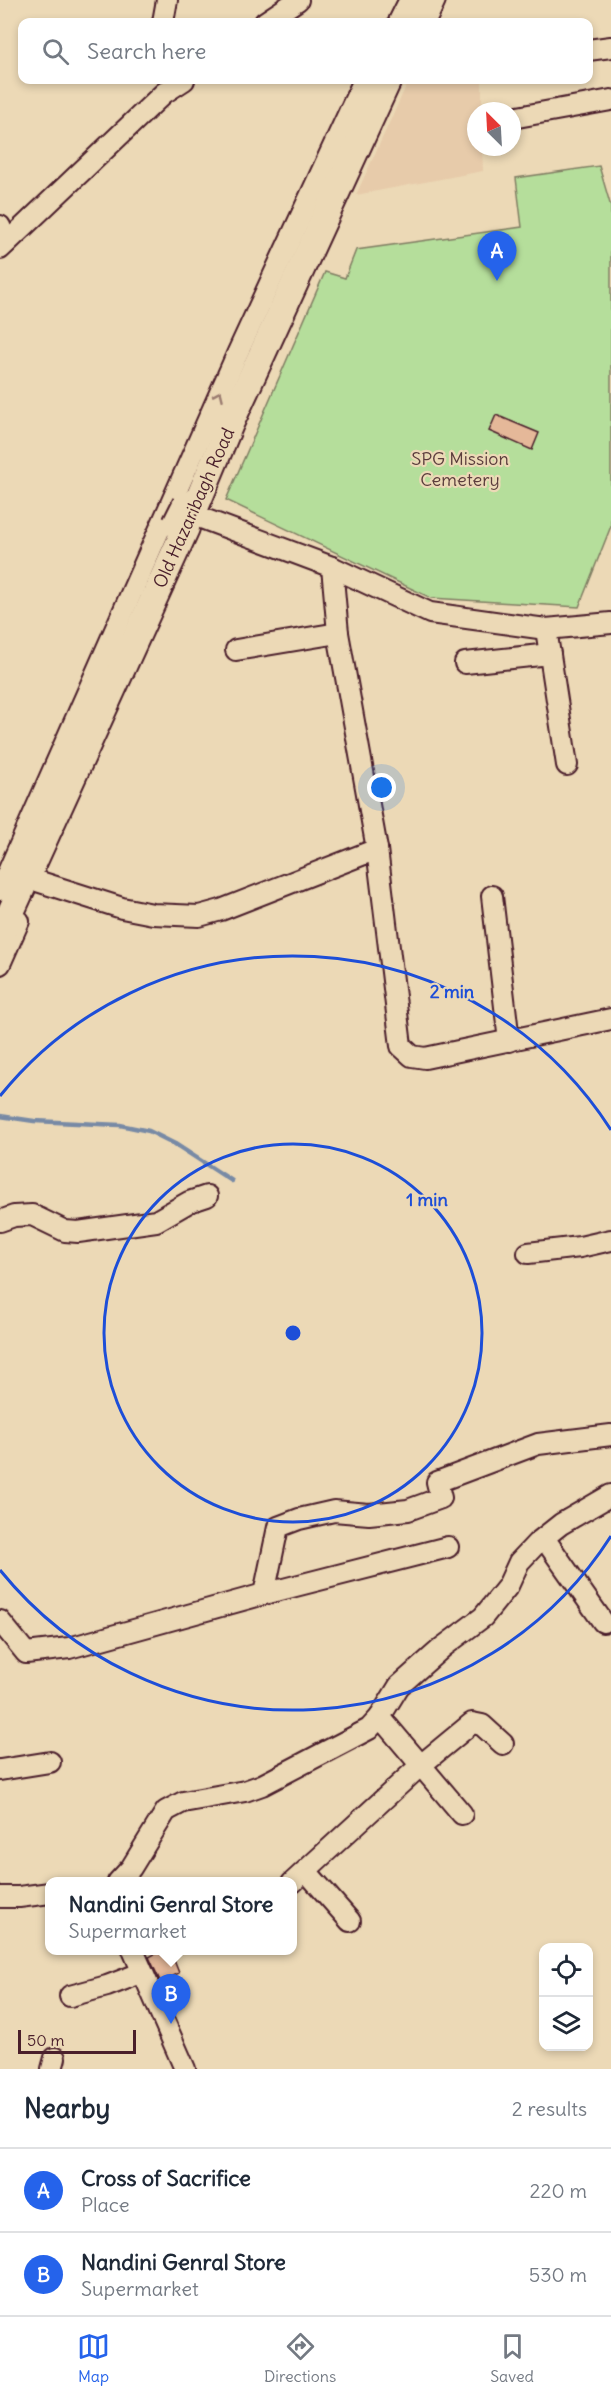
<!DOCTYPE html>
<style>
body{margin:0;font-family:Delius,sans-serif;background:#f6f6f7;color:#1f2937}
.controls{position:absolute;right:18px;bottom:18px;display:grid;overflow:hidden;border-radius:12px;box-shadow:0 3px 9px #0003}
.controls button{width:54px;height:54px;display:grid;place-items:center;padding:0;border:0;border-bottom:2px solid #e0e1e3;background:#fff;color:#1f2937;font:30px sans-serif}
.compass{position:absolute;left:467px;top:102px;width:54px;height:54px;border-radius:50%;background:#fff;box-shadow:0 3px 9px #0003;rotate:336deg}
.scale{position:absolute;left:18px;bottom:15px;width:118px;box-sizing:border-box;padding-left:6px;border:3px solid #4a1f2b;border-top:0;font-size:16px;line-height:21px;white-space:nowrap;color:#4a1f2b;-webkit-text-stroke:4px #ecd9b6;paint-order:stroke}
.you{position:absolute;left:382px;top:788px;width:21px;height:21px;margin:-15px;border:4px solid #fff;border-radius:50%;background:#1a73e8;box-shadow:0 0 0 9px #1a73e833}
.badge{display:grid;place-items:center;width:39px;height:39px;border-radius:50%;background:#2563eb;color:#fff;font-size:20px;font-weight:700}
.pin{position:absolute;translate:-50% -50px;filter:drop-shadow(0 2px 3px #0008)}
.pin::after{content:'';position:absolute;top:32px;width:21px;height:18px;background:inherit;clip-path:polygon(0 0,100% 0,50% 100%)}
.popup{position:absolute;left:45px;top:1877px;width:252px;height:78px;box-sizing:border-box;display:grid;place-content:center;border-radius:12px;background:#fff;filter:drop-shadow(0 2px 4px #0005);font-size:20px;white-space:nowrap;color:#747a83}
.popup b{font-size:22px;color:#1f2937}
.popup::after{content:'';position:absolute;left:50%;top:100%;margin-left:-12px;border:12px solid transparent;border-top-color:#fff}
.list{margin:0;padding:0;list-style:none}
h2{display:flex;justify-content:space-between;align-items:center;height:78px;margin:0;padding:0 24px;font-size:26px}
h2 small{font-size:20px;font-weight:400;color:#747a83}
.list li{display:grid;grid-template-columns:39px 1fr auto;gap:18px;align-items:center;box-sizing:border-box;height:84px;padding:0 24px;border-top:2px solid #e0e1e3}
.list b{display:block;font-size:22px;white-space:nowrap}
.list p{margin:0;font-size:20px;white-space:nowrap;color:#747a83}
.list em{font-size:20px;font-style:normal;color:#747a83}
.icon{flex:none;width:33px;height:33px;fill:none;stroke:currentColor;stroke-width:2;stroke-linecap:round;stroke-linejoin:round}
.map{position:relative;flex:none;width:611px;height:2069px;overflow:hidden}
.search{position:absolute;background:#fff;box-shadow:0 3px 9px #0003;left:18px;right:18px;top:18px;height:66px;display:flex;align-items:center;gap:15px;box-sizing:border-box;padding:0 21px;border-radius:12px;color:#747a83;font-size:22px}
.sheet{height:246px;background:#fff}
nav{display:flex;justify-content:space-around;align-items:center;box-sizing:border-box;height:84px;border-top:2px solid #e0e1e3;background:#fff;font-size:16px;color:#747a83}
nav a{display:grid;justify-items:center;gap:3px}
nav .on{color:#2563eb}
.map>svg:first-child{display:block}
.built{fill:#e7cbaa}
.green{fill:#b5de9b;stroke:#807e63;stroke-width:1.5}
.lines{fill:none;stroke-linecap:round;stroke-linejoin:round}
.stream{stroke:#788aa5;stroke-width:4.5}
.building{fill:#e5b899;stroke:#4a1f2b;stroke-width:1.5}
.minor-casing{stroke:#4a1f2b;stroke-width:24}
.major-casing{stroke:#4a1f2b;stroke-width:30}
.minor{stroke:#ecd9b6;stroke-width:20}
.major{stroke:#ecd9b6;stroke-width:26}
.major-bridge-casing{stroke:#4a1f2b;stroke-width:30;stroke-linecap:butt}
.major-bridge{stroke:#ecd9b6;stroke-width:26}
.oneway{stroke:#9b7c70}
.ring{fill:none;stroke:#1d4ed8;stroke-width:3}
.labels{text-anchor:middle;stroke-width:4.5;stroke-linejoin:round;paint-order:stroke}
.park-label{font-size:18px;fill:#5a3c3c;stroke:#ecd9b6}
.street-label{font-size:18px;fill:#4a1f2b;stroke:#ecd9b6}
.centre{fill:#1d4ed8;stroke:#ecd9b6;stroke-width:3}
.ring-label{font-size:18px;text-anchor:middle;font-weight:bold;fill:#1d4ed8;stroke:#ecd9b6;stroke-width:4.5;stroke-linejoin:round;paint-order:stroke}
</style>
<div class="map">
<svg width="611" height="2069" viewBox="0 0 611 2069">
<rect width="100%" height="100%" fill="#ecd9b6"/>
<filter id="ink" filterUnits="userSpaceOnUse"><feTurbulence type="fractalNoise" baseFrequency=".0167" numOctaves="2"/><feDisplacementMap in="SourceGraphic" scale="12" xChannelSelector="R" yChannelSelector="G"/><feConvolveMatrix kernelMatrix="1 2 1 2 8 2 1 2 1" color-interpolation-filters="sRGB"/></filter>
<g filter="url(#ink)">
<path class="built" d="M409,80h73v31h-6v36h6l1,24 -127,24z"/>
<path class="green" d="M599,166l12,41v319l-32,81 -148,-9 -205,-98 99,-228 20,6 11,-28 166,-23 -6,-49z"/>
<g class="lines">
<path class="stream" d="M0,1116l34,5 86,4 29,6 26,13 57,37"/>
</g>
<g class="building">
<path d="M496,415l43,18 -7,17 -43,-19z"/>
<path d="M162,1950h8l9,23 -18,10 -12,-26z"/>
</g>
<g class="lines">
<g class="minor-casing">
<g id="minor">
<path d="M163,22l4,-22"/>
<path d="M265,22l33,-22"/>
<path d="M425,22l10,-22"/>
<path d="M588,50l23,-3"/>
<path d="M512,118l99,-18"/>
<path d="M0,226l6,17"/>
<path d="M0,249l164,-156 20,-13"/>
<path d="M177,509l155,58 98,46 116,16 65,-6"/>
<path d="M332,567l6,66 39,216 24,197 11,10 13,2 186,-39"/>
<path d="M546,629l21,136"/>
<path d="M236,650l102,-17"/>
<path d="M465,663l85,-9"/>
<path d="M37,881l85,27 31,6 46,2 22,-6 156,-61"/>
<path d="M0,890l238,-538 126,-272"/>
<path d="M492,896l17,145"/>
<path d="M0,964l19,-43"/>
<path d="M0,1221l14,-5 18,-1 33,16 13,1 78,-11 33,-19 18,-6"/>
<path d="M528,1253l52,-6 31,-7"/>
<path d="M544,1538l59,84"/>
<path d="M264,1594l14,-67 21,-8 35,-8 35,3 39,-4 33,-12 -4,-16 101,-38 73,-9"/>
<path d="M0,1621l26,32 43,-5 195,-54 184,-47"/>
<path d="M380,1717l82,97"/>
<path d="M0,1770l50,-8"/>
<path d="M306,1871l44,50"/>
<path d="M118,1882l13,-14 35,-57 17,-9 62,-11 17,-6 107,-56 11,-12 19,-31 44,-39 40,-30 25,-31 11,-24 18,-19 24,-19 50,-29"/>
<path d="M292,1883l129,-118 51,-42 10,2 21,19"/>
<path d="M0,1897h19l31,-4"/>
<path d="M133,1950l52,119"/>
<path d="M70,1996l37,-10 34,-13"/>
<path d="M52,2069l3,-11"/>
</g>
</g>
<g class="major-casing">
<g id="major">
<path d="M402,22l11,-22"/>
<path d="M195,508l35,-84 158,-344"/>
<path d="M0,936l186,-408"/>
</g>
</g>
<use href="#minor" class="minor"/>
<use href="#major" class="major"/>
<g class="major-bridge-casing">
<path id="major-bridge" d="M176,524l10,-20"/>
</g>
<use href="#major-bridge" class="major-bridge"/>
</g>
<defs><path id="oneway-chevron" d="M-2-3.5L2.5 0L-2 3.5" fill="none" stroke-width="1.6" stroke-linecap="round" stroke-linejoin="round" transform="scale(1.5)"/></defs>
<use class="oneway" href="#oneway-chevron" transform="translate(219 395) rotate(-66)"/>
</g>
<g class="ring">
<circle cx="293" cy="1333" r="189"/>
<path d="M611 1536A377 377 0 0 1 0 1570M0 1096A377 377 0 0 1 611 1130"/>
</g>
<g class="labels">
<g class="park-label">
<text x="460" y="465">SPG Mission<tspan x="460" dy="21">Cemetery</tspan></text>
</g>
<g class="street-label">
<text transform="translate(194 508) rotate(-66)" y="6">Old Hazaribagh Road</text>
</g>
</g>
<circle cx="293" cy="1333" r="9" class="centre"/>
<g class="ring-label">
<text x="452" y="998">2 min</text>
<text x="427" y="1206">1 min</text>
</g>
</svg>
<div class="controls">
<button><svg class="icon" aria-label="locate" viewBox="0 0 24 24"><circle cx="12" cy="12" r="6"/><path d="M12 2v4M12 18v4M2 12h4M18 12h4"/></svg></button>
<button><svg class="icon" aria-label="layers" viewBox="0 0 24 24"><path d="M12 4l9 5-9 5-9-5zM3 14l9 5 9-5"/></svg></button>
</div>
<svg class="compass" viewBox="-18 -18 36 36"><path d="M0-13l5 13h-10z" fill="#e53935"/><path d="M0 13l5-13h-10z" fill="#747a83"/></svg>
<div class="scale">50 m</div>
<div class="you"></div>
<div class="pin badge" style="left:497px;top:281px">A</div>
<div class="pin badge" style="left:171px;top:2024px">B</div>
<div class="popup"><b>Nandini Genral Store</b>Supermarket</div>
<div class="search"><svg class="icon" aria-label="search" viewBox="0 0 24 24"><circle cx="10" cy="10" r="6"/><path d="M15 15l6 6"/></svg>Search here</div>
</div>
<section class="sheet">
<h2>Nearby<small>2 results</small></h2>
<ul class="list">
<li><span class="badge">A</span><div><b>Cross of Sacrifice</b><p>Place</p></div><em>220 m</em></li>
<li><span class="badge">B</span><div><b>Nandini Genral Store</b><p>Supermarket</p></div><em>530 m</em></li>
</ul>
</section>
<nav>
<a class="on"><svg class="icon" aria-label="map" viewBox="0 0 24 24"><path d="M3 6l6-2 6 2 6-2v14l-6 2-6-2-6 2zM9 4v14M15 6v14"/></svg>Map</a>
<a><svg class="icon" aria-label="directions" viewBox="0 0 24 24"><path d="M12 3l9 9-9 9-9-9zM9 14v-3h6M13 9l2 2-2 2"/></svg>Directions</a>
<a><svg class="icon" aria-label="saved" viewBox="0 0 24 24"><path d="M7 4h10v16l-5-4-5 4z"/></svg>Saved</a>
</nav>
